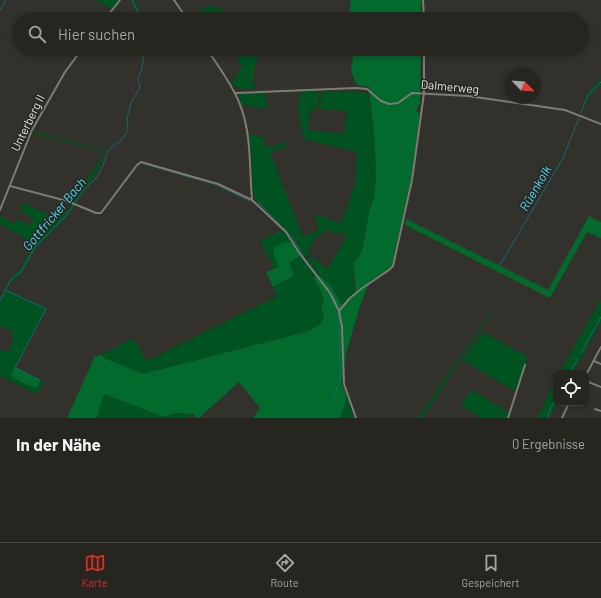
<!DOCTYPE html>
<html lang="de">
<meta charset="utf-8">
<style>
body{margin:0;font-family:Barlow,sans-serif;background:#2e2d29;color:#f1f3f6}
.controls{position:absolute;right:12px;bottom:12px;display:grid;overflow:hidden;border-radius:8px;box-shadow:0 2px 6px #0003}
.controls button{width:36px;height:36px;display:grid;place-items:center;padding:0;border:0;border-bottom:1px solid #42423e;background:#262520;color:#f1f3f6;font:20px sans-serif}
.compass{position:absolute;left:505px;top:68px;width:36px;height:36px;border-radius:50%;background:#262520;box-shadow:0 2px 6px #0003;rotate:115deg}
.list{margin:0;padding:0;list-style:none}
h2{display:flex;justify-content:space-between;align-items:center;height:52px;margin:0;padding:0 16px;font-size:17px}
h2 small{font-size:13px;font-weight:400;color:#a4a5a5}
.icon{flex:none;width:22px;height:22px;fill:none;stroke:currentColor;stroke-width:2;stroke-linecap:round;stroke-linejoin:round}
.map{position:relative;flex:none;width:601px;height:418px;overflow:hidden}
.search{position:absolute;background:#262520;box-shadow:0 2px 6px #0003;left:12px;right:12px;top:12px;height:44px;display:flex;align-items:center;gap:10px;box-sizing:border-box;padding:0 14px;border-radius:22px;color:#a4a5a5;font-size:15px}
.sheet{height:124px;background:#262520}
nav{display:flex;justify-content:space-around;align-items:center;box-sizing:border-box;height:56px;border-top:1px solid #42423e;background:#262520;font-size:11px;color:#a4a5a5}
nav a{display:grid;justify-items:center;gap:2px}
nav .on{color:#d93025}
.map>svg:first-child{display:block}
.green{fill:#005220}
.forest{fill:#026a2c}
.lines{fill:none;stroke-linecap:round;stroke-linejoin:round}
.stream{stroke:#156874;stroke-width:1}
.minor{stroke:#7e7b75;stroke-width:2}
.labels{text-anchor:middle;stroke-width:3;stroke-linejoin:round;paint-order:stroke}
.street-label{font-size:12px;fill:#e6e5e1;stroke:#292721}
.water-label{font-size:13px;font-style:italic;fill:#4bdff6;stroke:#292721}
</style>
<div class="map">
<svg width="601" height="418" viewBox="0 0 601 418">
<rect width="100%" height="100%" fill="#33312b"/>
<g class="green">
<path d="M95,0h24l-7,9z"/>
<path d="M131,0h3l10,19h-4z"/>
<path d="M215,6l5,4 2,-2 10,11h-42l-3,-4 16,-5v-2z"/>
<path d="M244,49h12c4,10 -3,20 -3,30 0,3 1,7 2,10h-15l-9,-5 12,-19 -6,-3z"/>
<path d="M601,74v9l-13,15 -6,16 -1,-1 6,-19 13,-14z"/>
<path d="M301,91h17v18h-7l-3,21 36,4 3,-23 -27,-2 1,-18 44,1 4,3 6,50 1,36 -2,16 -5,15 -6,35 -3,8 -6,8v20l2,9 -14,13 -11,-19 -12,-11 -12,-15 4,-4 16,13 15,-24 4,-10 -22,-5 -1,4h-3l-1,3 -3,-1 -8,14 2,3 -6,4 -8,-13 -9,-13 -32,-31 -2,-9 -2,-40 -3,-17 15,3 3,11 20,-6 1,4 -17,6 33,85 16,-7 -5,-16 27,9 14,-39 2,-32 -54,-13 -5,-31z"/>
<path d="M265,93l2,16 -25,-4 -4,-10 1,-1z"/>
<path d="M33,131l73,20 -1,1 -72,-19z"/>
<path d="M103,155c-3,19 -18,32 -29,47l-2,-1z"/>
<path d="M23,203l35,16c5,-4 11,-8 13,-15l4,1 -7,10 -33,34 -13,24 -10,8 -6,9 41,18 -36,68 25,12 5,-8 3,1 -7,13 -37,-18v-27l8,3 6,-14 -3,-2 1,-5 -12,-5v-27l12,-22 9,-8 9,-17 3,-9 -33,-19v-8l14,8 3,-5 13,6 4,-7 -13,-6 1,-2 -1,-1z"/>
<path d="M282,230l10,13 -18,12 5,12 -5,2 -14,-28z"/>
<path d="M300,256l17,21 -4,1 7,11 4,12 -3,7 3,9 -3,6 -12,8 -166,43 -39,-16 -3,-3 32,-17 14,23 130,-65 -4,-9 21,-12 -5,-12z"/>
<path d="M601,299v22l-28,52h-14z"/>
<path d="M492,310l1,1 -71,107h-4z"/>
<path d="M483,332l45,25 -12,35 -53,-32z"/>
<path d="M556,379l1,24 -8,15h-12z"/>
<path d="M472,390l37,23 -2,5h-26l-21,-13z"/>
<path d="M104,394l60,23 12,-4 15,1 -3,4h-91z"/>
<path d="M347,397l7,21h-14z"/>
</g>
<g class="forest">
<path d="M351,0h70v19h-72z"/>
<path d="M354,49h67l-1,56h-2l-1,7 3,1 -9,67 -19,85 -3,5 -19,11 -10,25 -13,44 -4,20 -1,14 5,13 -7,21h-87l7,-10 -21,-26 -40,36h-2l-4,-4 -17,-1 -12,4 -60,-23 -7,24h-30l28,-62 6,-1 3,3 39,16 4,-1 162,-42 12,-8 3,-6 -3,-9 3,-8 -4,-11 -7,-11 7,-2 11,10 11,19 14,-13 -2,-29 6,-8 3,-8 6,-35 5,-15 2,-16 -1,-36 -6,-58 -12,-2 -6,-14z"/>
<path d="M589,216l12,6v16l-14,-6 -37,66 -145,-73 1,-6 142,71z"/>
<path d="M285,242l7,1 8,13 -11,7 5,12 -21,12 -7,-15 13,-5 -5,-12v-8z"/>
<path d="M15,367l26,13 -5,8 -13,-5 -12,-7z"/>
</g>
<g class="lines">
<g class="stream">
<path d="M132,0l9,19"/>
<path d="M0,10l6,-10"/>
<path d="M581,113l6,-16 14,-15"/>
<path d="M141,163l76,22 32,16"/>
<path d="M258,202l34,35 13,22 26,33 8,16"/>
<path d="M500,265l63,-107 16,-40"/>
<path d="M5,290l41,19 -31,59 23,12"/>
<path d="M0,301l9,-18 4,-6 8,-5 14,-25 31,-31 17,-25 13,-13 6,-10 6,-17 6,-6 7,-4 7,-11 -1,-12 4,-15 9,-15 -2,-10 4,-10 2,-14 5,-5"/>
<path d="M338,311l1,14"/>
<path d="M581,353l20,-36"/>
<path d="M570,373l8,-15"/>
<path d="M334,397l3,-9 3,-5 -1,-54"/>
<path d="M555,400l1,-1"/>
<path d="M547,418l6,-15"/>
</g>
<g class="minor">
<path d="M174,0l13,19"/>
<path d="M423,0l1,19"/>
<path d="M105,19l15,-19"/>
<path d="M207,49c11,17 24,34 32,53 13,31 10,65 13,97"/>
<path d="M235,93l121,-5 11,1 14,12 8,3 9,-1 14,-10 56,3 97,14 36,14"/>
<path d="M10,186l57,15 29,12h5l36,-48 4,-3 77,22 34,16 34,32 14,22 30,39 9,18 3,16 2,57 12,34"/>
<path d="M0,210l32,-80 33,-58 17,-23"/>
<path d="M339,311l11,-13 11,-9 28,-19 4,-4 19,-86 12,-87v-44"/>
<path d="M594,361l7,3"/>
<path d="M586,375l15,-28"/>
<path d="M586,381l15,6"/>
<path d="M595,409l6,2"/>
<path d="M508,418l17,-53"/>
<path d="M562,418l7,-15"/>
</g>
</g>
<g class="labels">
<g class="street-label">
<text transform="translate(450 87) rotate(5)" y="4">Dalmerweg</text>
<text transform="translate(28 123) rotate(-64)" y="4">Unterberg II</text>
</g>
<g class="water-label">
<text transform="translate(535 188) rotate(-60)" y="5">Rüenkolk</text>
<text transform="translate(54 214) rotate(-50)" y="5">Gottfricker Bach</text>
</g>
</g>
</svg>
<div class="controls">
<button><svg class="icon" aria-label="locate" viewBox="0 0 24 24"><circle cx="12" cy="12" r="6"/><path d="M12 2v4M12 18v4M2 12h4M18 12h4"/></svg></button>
</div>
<svg class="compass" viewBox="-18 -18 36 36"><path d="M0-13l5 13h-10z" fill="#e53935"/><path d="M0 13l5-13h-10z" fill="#a4a5a5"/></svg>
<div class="search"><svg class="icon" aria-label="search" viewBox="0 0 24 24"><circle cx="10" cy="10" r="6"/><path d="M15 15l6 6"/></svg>Hier suchen</div>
</div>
<section class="sheet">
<h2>In der Nähe<small>0 Ergebnisse</small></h2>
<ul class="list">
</ul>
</section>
<nav>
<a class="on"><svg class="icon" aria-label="map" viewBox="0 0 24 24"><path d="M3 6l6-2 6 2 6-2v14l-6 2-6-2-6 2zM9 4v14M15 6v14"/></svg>Karte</a>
<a><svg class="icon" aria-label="directions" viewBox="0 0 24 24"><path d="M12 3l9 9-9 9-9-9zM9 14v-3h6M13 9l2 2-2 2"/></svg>Route</a>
<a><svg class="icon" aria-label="saved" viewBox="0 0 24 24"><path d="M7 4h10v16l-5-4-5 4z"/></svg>Gespeichert</a>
</nav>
